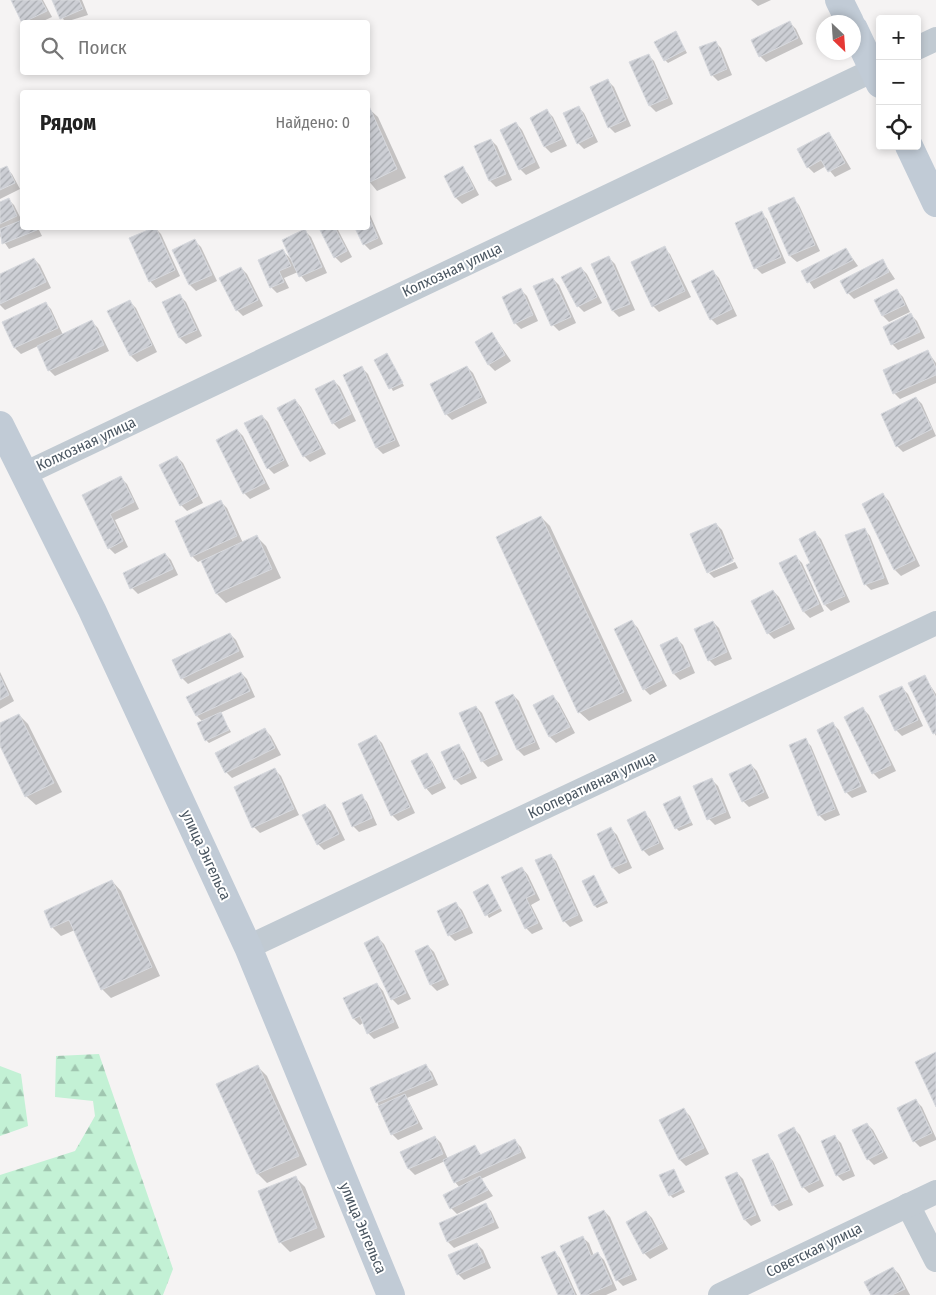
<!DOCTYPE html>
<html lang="ru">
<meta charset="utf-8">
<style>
body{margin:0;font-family:"Fira Sans Condensed",sans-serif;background:#f2f2f2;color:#222}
.controls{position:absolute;right:15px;top:15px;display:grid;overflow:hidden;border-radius:5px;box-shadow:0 2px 8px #0003}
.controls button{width:45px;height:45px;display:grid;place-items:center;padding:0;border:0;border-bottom:1px solid #e0e0e0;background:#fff;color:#222;font:25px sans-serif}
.compass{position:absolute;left:816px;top:15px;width:45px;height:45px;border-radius:50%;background:#fff;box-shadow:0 2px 8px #0003;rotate:155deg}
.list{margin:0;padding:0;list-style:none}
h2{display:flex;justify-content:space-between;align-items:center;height:65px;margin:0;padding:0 20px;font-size:21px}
h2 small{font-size:16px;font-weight:400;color:#767676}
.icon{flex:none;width:28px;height:28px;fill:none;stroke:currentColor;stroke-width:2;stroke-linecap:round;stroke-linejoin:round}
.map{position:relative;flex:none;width:936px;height:1295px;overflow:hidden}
.search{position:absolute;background:#fff;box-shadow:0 2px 8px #0003;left:20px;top:20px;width:350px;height:55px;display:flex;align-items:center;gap:12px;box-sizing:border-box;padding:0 18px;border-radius:5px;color:#767676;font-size:19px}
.panel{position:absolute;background:#fff;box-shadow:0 2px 8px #0003;left:20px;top:90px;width:350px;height:140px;border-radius:5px}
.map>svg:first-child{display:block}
.forest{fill:url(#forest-firs)}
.shadow{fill:#0003}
.building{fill:url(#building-hatch);stroke:#d7d9de}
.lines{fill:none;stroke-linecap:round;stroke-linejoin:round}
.street{stroke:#c1cad2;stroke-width:24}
.secondary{stroke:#c1cbd6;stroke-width:28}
.labels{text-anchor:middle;stroke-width:4;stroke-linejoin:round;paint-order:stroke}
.street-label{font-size:15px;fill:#4a5661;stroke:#fff}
</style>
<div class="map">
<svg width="936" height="1295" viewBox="0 0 936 1295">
<defs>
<pattern id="forest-firs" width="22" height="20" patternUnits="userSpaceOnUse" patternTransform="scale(1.25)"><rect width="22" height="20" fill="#c3f1d5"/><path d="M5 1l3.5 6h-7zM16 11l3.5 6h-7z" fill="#a0c6b0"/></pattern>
<pattern id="building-hatch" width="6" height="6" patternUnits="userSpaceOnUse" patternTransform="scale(1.25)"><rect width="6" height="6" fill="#cdcfd5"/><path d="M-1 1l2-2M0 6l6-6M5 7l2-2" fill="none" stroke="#a8abb0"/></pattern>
</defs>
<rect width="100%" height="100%" fill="#f5f3f3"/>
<g class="forest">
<path d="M99,1054l74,215 -10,26h-163v-120l75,-24 20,-35 -2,-15 -38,-4 1,-41z"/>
<path d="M0,1066l21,8 7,52 -28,10z"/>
</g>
<g class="shadow">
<path d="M13,0h30l9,17 -11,5h-17z"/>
<path d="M53,0h29l6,15 -23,7z"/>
<path d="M751,0h20l-13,6z"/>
<path d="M790,23l6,6 7,15 -37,18 -6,-6z"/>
<path d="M676,33l11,20 -19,10 -3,-3z"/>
<path d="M715,42l6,6 11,27 -14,6 -6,-6z"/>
<path d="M648,55l6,6 19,43 -17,8 -6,-6z"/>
<path d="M608,81l6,6 17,39 -16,7 -6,-6z"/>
<path d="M578,107l6,6 14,29 -14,7 -6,-6z"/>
<path d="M368,108l10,9 28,61 -29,13 -9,-11z"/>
<path d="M547,111l6,6 14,29 -16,7 -6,-6 -13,-29z"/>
<path d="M516,123l6,7 18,38 -14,7 -6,-6z"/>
<path d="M828,133l6,7 17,29 -16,8 -9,-11 -12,7 -6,-6z"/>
<path d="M491,140l6,6 15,34 -16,7 -6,-6 -15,-34z"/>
<path d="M6,168l6,6 8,15 -20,10v-28z"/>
<path d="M462,168l6,6 11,21 -17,9 -6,-6z"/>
<path d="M8,199l6,6 8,16v7h16l4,8 -33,13 -9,-13v-33z"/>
<path d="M793,199l6,6 21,46 -23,11 -7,-6 -20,-47z"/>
<path d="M368,210l15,34 -13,6 -6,-6 -8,-16h12z"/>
<path d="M761,213l6,6 19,44 -24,11 -6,-6z"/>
<path d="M155,228l6,6 19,42 -24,12 -6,-7 -19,-42z"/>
<path d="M320,228h17l15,29 -11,6 -6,-6z"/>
<path d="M305,231l6,6 16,36 -21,9 -8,-10 -14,6 5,10 -12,5 -6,-6 12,-36 9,9z"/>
<path d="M195,241l6,6 16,34 -21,10 -6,-6 -16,-35z"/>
<path d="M664,248l6,6 21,43 -32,15 -6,-6z"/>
<path d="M846,249l12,17 -44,23 -11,-17z"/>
<path d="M609,258l6,6 20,46 -16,7 -6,-6 -20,-46z"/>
<path d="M34,259l6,6 11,23 -46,22 -5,-5v-29z"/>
<path d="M883,261l12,18 -41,20 -6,-6z"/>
<path d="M241,268l6,6 16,32 -20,10 -6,-6z"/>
<path d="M581,268l6,6 15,29 -18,9 -6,-6z"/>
<path d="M713,272l6,6 18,38 -20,9 -6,-6z"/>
<path d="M553,279l6,6 17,38 -17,8 -6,-6z"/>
<path d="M521,290l6,6 11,25 -17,8 -6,-6z"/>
<path d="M897,291l6,6 7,15 -21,10 -6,-6 -7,-15z"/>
<path d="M180,296l6,6 16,34 -16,8 -6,-6z"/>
<path d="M130,302l6,6 21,44 -20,10 -6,-6z"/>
<path d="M45,303l6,6 12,26 29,-13 6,6 11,23 -54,25 -6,-6 -11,-24 -17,8 -6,-6z"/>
<path d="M911,315l6,6 8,17 -27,12 -6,-6z"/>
<path d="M492,333l19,28 -16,10 -6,-6z"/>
<path d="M928,352l8,11v20l-36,16 -6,-6z"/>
<path d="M387,354l17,32 -11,5 -17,-31z"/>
<path d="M467,367l6,6 14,30 -35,17 -6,-6z"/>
<path d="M362,368l6,6 32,72 -17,8 -6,-6 -32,-72z"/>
<path d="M334,381l6,6 16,34 -17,8 -6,-6z"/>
<path d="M916,398l6,6 14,32 -33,16 -6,-6z"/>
<path d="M295,400l6,7 25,47 -16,8 -6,-6z"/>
<path d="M262,416l6,6 21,44 -15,8 -6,-6z"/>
<path d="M237,430l6,6 27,53 -20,10 -6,-6z"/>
<path d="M177,457l6,6 20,40 -16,8 -6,-6z"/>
<path d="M121,478l6,6 12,25 -24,11 13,27 -13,7 -6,-6 -26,-52z"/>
<path d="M883,495l6,6 31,65 -19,10 -6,-6 -32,-65z"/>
<path d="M221,502l6,6 16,35 14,-6 9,9 15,32 -55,25 -9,-9 -15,-34 -4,2 -6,-6z"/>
<path d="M541,517l9,9 82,175 -43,20 -10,-9z"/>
<path d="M716,524l6,6 12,29 -25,12v2l-1,-1z"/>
<path d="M864,529l6,7 19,48 -18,6 -6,-6z"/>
<path d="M815,533l6,6 29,63 -19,9 -6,-6 -17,-39 3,-2z"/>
<path d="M165,554l6,6 7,15 -40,19 -6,-6 -8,-14z"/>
<path d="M796,557l6,6 22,48 -14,7 -6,-6 -23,-48z"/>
<path d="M735,562l3,6 -24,10 -5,-5z"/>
<path d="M773,591l6,6 16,32 -21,10 -6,-6z"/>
<path d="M632,622l6,6 29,58 -17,9 -6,-6z"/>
<path d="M713,622l6,6 13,31 -17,7 -6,-6z"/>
<path d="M230,634l6,6 8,17 -56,27 -6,-6z"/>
<path d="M677,639l6,6 12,28 -15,7 -6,-6 -12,-29z"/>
<path d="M0,672l14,29 -14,8z"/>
<path d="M241,673l6,6 8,18 -35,16 11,19 -22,11 -3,-3 -3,-18 -6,-6z"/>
<path d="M924,676l12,18v42l-26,-52z"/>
<path d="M902,688l6,6 15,32 -21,10 -6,-6z"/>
<path d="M513,695l6,6 21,48 -16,7 -6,-6 -21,-48z"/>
<path d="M553,697l6,6 16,30 -19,10 -6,-6 -15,-31z"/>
<path d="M476,707l6,6 21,47 -15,7 -6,-6z"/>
<path d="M863,709l6,6 27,56 -17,8 -6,-6z"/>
<path d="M19,715l9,9 34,68 -26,13 -10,-9 -26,-53v-18z"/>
<path d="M833,724l6,6 28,62 -15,6 -6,-6z"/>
<path d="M265,730l6,6 10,19 -49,23 -6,-6z"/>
<path d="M376,737l6,6 33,70 -17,8 -6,-6z"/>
<path d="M805,740l6,6 29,69 -15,6 -6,-6z"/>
<path d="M458,746l6,6 13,26 -16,7 -6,-6z"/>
<path d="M426,754l6,7 14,27 -14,7 -6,-7 -13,-27z"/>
<path d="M751,765l6,6 12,27 -20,9 -6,-6z"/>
<path d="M275,770l6,6 18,39 -39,18 -6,-6z"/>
<path d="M712,780l6,6 13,32 -16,7 -6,-6z"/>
<path d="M361,796l6,6 10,23 -18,7 -6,-6z"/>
<path d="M679,798l14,27 -14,6 -3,-3z"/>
<path d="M325,805l6,6 14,29 -21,10 -6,-6z"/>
<path d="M644,813l6,6 14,30 -15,7 -6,-6z"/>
<path d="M611,829l6,6 15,33 -13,6 -6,-6z"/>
<path d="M550,855l6,6 27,60 -13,6 -6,-6z"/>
<path d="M522,868l6,7 12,25 -9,5 12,24 -11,5 -6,-6z"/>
<path d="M594,876l14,27 -11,5 -2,-2z"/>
<path d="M112,881l9,10 39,85 -49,22 -9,-9 -27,-59 -14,6 -9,-9z"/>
<path d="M488,886l14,25 -13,7 -14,-26z"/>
<path d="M456,904l6,6 11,23 -18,8 -6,-6z"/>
<path d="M378,938l6,6 27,55 -13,6 -6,-6z"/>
<path d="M428,946l6,6 15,33 -12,6 -6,-6 -15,-33z"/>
<path d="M377,984l6,7 16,37 -25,11 -6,-6 -4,-11 -4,3 -6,-6 -9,-20z"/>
<path d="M426,1066l6,6 6,13 -31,13 16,31 -25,11 -6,-6 -15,-32z"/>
<path d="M258,1067l9,9 40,89 -40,18 -9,-9 -40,-90z"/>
<path d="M916,1101l6,6 14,31v2l-16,7 -6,-6z"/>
<path d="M684,1110l6,6 19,38 -23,12 -6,-6z"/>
<path d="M867,1124l6,6 15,28 -14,7 -6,-6z"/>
<path d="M794,1129l6,6 24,51 -15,7 -6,-6z"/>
<path d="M435,1137l6,6 7,16 27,-12 7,9 33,-15 6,6 5,11 -45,21 12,17 -36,18 -6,-6 9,-20 -5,-6 -10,-21 -30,14 -6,-6 -8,-17z"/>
<path d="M835,1137l6,6 14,33 -12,5 -6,-6z"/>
<path d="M767,1155l6,6 20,44 -14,6 -6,-6z"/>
<path d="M673,1170l12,22 -12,6 -3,-3z"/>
<path d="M737,1173l6,6 18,42 -10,5 -6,-6z"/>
<path d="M296,1178l9,9 20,50 -35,15 -10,-10z"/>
<path d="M485,1205l6,6 8,17 -45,20 -6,-6 -8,-18z"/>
<path d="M604,1211l6,6 27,63 -14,6 -6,-6z"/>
<path d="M646,1212l6,6 16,31 -18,10 -6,-6z"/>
<path d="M582,1237l7,6 5,13 4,-2 6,6 13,30 -11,5h-24z"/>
<path d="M477,1244l6,6 8,18 -27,12 -6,-6z"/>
<path d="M554,1252l6,6 17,37h-18z"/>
<path d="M893,1268l6,6 11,21h-37z"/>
</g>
<g class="building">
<path d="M11,0h30l6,11 -25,12z"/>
<path d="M52,0h27l4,9 -23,10z"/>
<path d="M790,21l8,17 -39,19 -8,-17z"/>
<path d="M676,31l9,19 -21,11 -10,-19z"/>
<path d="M716,41l11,28 -16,7 -12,-29z"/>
<path d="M649,54l19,44 -19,8 -20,-44z"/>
<path d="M608,79l18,41 -18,8 -18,-41z"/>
<path d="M369,106l28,63 -29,14v-76z"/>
<path d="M579,106l14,30 -16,8 -14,-31z"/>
<path d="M547,109l15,30 -18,8 -14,-29z"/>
<path d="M516,122l19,40 -16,8 -19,-40z"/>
<path d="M829,132l16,31 -17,9 -7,-12 -14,8 -10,-19z"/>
<path d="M491,139l15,35 -17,7 -15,-35z"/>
<path d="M7,166l8,17 -15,7v-21z"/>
<path d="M463,166l11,23 -19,9 -11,-22z"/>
<path d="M794,197l21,48 -26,11 -21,-48z"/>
<path d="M9,198l8,18 -17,8v-22z"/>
<path d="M762,211l19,46 -27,12 -19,-46z"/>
<path d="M368,215l10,23 -15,7 -8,-17h13z"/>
<path d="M22,220v8h13l2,2 -35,14 -2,-15z"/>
<path d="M153,228h3l19,42 -26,12 -20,-44z"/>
<path d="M319,228h16l12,23 -13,7z"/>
<path d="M305,229l17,38 -23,10 -17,-37z"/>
<path d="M195,239l17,36 -23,10 -17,-35z"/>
<path d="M665,246l20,45 -33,16 -21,-45z"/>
<path d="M846,248l7,12 -46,23 -6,-12z"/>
<path d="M283,249l8,17 -12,5 5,11 -14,6 -12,-28z"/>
<path d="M609,256l21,48 -18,7 -21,-47z"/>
<path d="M34,258l12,24 -46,22v-30z"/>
<path d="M883,259l6,13 -42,22 -7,-13z"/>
<path d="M241,267l17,33 -22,11 -17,-33z"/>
<path d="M581,267l16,30 -20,10 -16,-30z"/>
<path d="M713,270l19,39 -22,11 -19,-39z"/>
<path d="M553,278l18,39 -20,9 -18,-40z"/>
<path d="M521,288l12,27 -19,9 -12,-27z"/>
<path d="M897,289l8,16 -23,11 -8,-16z"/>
<path d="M180,294l17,36 -18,8 -17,-36z"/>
<path d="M130,300l22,45 -22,11 -23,-45z"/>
<path d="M46,302l12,26 -44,20 -12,-26z"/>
<path d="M911,313l9,19 -29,13 -8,-18z"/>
<path d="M92,320l12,25 -56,26 -11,-25z"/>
<path d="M492,332l13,23 -17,10 -13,-23z"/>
<path d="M928,350l8,18v7l-43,19 -10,-24z"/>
<path d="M387,353l16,30 -14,6 -15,-29z"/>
<path d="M362,366l33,74 -19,8 -33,-73z"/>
<path d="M467,366l15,31 -37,18 -15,-31z"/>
<path d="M334,380l17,34 -19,10 -17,-35z"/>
<path d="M916,397l16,32 -36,18 -15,-33z"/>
<path d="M295,399l26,49 -18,9 -26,-49z"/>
<path d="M262,415l22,45 -17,9 -23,-46z"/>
<path d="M237,429l28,54 -22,11 -27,-54z"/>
<path d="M177,456l21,40 -18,10 -21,-41z"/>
<path d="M121,476l13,26 -24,12 13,27 -15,8 -26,-54z"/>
<path d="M883,493l32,67 -21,10 -32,-66z"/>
<path d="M221,500l16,36 -46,21 -16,-36z"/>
<path d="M541,516l83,176 -46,21 -82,-176z"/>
<path d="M716,523l17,38 -26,12 -17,-39z"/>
<path d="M865,528l19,50 -20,7 -19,-50z"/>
<path d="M815,531l30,65 -21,9 -18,-40 4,-2 -11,-24z"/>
<path d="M257,535l15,34 -56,25 -15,-33z"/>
<path d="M165,553l8,16 -43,20 -7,-16z"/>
<path d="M796,555l23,49 -16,8 -24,-49z"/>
<path d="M773,590l17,33 -23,11 -16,-33z"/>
<path d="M632,620l30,60 -19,10 -29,-61z"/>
<path d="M713,621l14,31 -19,9 -14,-32z"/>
<path d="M230,633l9,18 -58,28 -9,-19z"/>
<path d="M677,637l13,29 -17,8 -13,-29z"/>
<path d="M241,672l9,19 -54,25 -10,-19z"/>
<path d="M925,675l11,23v35l-3,1 -25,-51z"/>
<path d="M0,676l9,19 -9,5z"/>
<path d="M902,686l16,34 -23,11 -16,-35z"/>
<path d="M513,694l22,48 -18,8 -22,-48z"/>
<path d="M553,695l17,32 -21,10 -16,-32z"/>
<path d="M476,706l22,48 -17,8 -22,-49z"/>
<path d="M863,707l28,58 -19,9 -28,-57z"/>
<path d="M221,712l8,18 -24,11 -8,-18z"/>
<path d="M19,714l35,69 -29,14 -25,-51v-23z"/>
<path d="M833,722l28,64 -16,7 -28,-63z"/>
<path d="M265,728l10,20 -50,25 -10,-20z"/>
<path d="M376,735l34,72 -19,9 -33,-72z"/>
<path d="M806,738l29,71 -17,7 -29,-71z"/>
<path d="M459,744l12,28 -17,8 -13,-28z"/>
<path d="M427,753l14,29 -16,7 -14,-28z"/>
<path d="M751,764l13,28 -22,10 -13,-28z"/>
<path d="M275,768l19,41 -42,19 -18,-41z"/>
<path d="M712,778l14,34 -19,8 -14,-34z"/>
<path d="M362,794l10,24 -20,9 -10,-24z"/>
<path d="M680,796l11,26 -16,7 -12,-25z"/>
<path d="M325,804l14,30 -22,11 -15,-30z"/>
<path d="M645,811l14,32 -17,8 -15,-31z"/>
<path d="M611,827l16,35 -15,6 -15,-34z"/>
<path d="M551,854l27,61 -15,7 -28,-62z"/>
<path d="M522,867l13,27 -9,4 12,25 -13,6 -24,-52z"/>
<path d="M594,875l12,25 -12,6 -12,-25z"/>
<path d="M112,880l40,87 -51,23 -32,-70 -18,8 -7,-17z"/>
<path d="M488,884l12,24 -15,8 -12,-24z"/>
<path d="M456,902l12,25 -20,9 -11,-25z"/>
<path d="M378,936l28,57 -15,7 -27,-57z"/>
<path d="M428,945l16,34 -14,6 -15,-34z"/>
<path d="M377,983l17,39 -27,12 -7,-18 -7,3 -10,-21z"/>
<path d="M936,1052v55l-21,-45z"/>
<path d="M426,1064l7,15 -57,24 -6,-15z"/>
<path d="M258,1065l41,91 -42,18 -41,-90z"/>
<path d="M405,1094l13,29 -27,12 -13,-29z"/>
<path d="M916,1099l16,34 -19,9 -16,-34z"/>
<path d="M684,1108l20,40 -25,12 -20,-40z"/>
<path d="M867,1123l16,29 -16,8 -15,-30z"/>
<path d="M794,1127l25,53 -17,8 -24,-53z"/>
<path d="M835,1135l15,35 -14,6 -15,-35z"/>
<path d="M435,1136l8,18 -35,15 -8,-17z"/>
<path d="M515,1139l6,13 -67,31 -11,-23 32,-15 5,10z"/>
<path d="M768,1153l20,46 -16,7 -20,-46z"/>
<path d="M674,1169l9,20 -14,7 -10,-21z"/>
<path d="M737,1172l19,43 -12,5 -19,-43z"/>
<path d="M296,1176l21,52 -38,15 -21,-52z"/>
<path d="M480,1176l8,14 -38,19 -7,-14z"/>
<path d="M486,1203l8,19 -47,20 -8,-19z"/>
<path d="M604,1210l28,64 -16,7 -28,-64z"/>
<path d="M646,1211l17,32 -20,11 -17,-32z"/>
<path d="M583,1236l8,20 7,-4 14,32 -25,11h-6l-21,-49z"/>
<path d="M477,1243l8,19 -28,13 -9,-20z"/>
<path d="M555,1251l20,44h-17l-17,-38z"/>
<path d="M893,1267l12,22 -13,6h-21l-7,-13z"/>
</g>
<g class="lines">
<g class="street">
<path d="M917,48l19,-9"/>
<path d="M24,474l856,-407"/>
<path d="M248,947l688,-324"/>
<path d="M908,1205l28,55"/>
<path d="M720,1295l216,-103"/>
</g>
<g class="secondary">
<path d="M839,0l11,22"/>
<path d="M854,29l26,55"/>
<path d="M909,146l27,57"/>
<path d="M0,425l92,185 156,337 143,348"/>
</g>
</g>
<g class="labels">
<g class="street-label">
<text transform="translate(452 270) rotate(-25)" y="5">Колхозная улица</text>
<text transform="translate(86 444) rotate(-25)" y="5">Колхозная улица</text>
<text transform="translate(592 785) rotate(-25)" y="5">Кооперативная улица</text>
<text transform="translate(206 855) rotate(65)" y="5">улица Энгельса</text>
<text transform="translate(363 1228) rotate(67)" y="5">улица Энгельса</text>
<text transform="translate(814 1250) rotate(-26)" y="5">Советская улица</text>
</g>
</g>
</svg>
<div class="controls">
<button>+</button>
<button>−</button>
<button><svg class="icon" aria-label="locate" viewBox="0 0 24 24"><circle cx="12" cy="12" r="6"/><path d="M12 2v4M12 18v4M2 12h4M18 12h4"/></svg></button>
</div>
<svg class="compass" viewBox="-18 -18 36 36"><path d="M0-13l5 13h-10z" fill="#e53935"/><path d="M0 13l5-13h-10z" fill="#767676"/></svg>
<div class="search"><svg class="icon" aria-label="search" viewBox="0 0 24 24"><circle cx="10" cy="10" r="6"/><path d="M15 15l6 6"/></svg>Поиск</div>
<section class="panel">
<h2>Рядом<small>Найдено: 0</small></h2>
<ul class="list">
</ul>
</section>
</div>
